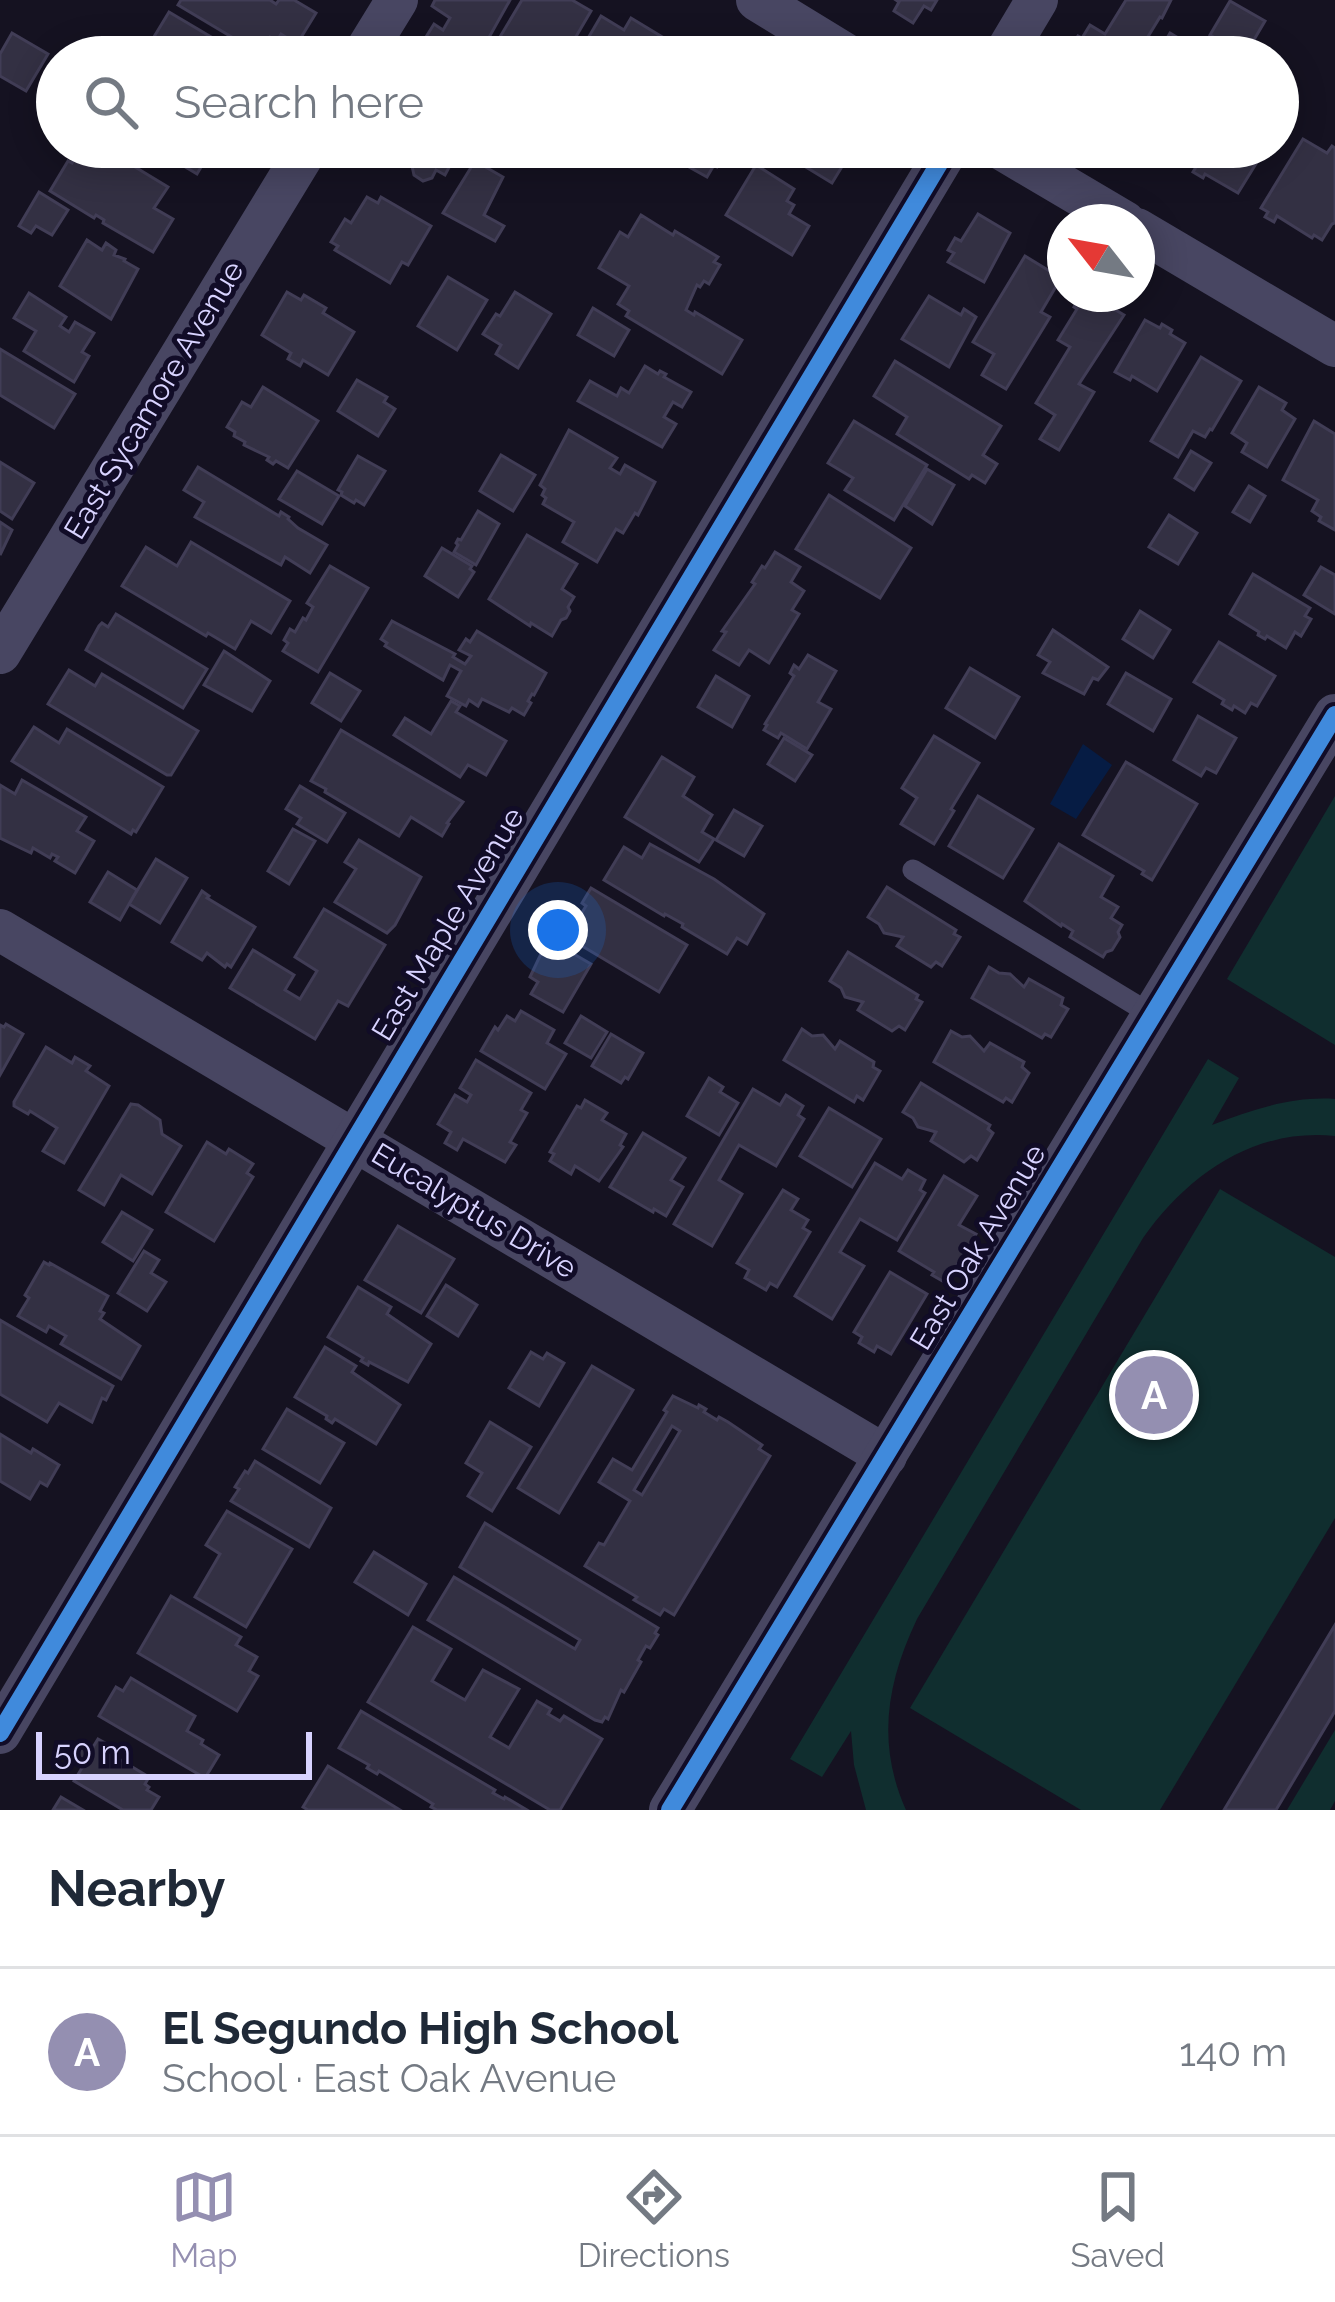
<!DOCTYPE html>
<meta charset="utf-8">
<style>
body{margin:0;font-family:Raleway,sans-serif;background:#f2f2f3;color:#1f2937}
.compass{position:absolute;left:1047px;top:204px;width:108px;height:108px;border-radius:50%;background:#fff;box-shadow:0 6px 30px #0003;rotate:301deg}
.scale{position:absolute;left:36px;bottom:30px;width:276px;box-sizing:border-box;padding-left:12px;border:6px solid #d8d3ff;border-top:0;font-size:33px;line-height:42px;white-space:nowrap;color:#d8d3ff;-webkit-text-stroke:9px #110c27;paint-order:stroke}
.you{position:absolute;left:558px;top:930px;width:42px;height:42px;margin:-30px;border:9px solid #fff;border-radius:50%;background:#1a73e8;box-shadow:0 0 0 18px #1a73e833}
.badge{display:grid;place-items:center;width:78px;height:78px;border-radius:50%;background:#948fb1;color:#fff;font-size:39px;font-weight:700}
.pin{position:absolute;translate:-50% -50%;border:6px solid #fff;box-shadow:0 3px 12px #0006}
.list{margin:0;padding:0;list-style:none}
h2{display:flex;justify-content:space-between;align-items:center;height:156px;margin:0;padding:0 48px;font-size:51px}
h2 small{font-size:39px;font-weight:400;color:#747a83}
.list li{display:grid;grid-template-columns:78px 1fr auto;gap:36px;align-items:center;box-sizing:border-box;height:168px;padding:0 48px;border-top:3px solid #e0e1e3}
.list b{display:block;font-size:45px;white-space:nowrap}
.list p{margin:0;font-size:39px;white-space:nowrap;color:#747a83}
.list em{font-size:39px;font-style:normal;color:#747a83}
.icon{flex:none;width:66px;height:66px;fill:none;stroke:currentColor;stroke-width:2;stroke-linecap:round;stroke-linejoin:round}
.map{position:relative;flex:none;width:1335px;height:1810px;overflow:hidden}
.search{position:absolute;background:#fff;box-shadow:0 6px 30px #0003;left:36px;right:36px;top:36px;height:132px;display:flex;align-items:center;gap:30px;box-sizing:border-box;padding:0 42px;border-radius:66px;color:#747a83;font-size:45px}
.sheet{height:324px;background:#fff}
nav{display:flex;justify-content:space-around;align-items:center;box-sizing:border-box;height:168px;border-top:3px solid #e0e1e3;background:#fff;font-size:33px;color:#747a83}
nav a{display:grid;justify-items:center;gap:6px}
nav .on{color:#948fb1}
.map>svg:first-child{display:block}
.green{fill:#102e2f}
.water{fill:#061c44}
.building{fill:#333043;stroke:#413d56;stroke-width:3;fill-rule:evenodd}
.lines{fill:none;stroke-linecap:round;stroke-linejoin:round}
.service{stroke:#484662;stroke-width:21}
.minor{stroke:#484662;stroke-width:42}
.cycleway-casing{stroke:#110c27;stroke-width:26}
.cycleway{stroke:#408adc;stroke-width:18}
.labels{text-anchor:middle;stroke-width:10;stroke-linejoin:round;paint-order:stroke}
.street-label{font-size:30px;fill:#d8d3ff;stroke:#110c27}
</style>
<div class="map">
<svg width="1335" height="1810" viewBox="0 0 1335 1810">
<rect width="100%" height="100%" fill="#151221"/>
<g class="green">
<path d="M1335,796v249l-108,-66z"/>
<path d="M1208,1059l31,19 -27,47c39,-15 80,-29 123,-26v37c-82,-8 -147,39 -192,102l-226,381c-30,63 -41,124 -11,191h-40l-12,-45 -3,-34 -29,46 -32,-18z"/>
<path d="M1220,1189l115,68v261l-175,292h-79l-171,-102z"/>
<path d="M1335,1730v71l-5,9h-43z"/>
</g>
<path class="water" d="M1083,744l29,21 -36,54 -26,-15z"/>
<g class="building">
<path d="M181,0h89l6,4 3,-4h15l22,13 -19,31 -16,-10 -4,7 -7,-4 -10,17 -82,-49z"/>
<path d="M435,0h75l-32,57 -4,-2 -2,2h-12l-34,-20 8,-13 9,6 7,-12 -18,-12z"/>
<path d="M522,0h50l19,11 -27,46h-76z"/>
<path d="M896,0h41l-6,10 -7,-4 -11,17 -19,-12 5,-9z"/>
<path d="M1126,0h45l-9,18 -2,-1 -22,36v4h-64l-7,-4 11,-17 4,2 8,-13 15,9z"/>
<path d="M1230,1l35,20 -20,34 -35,-20z"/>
<path d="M169,12l76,45h-99l-3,-2z"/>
<path d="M601,16l23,14 7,-12 33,20 -12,19h-75z"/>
<path d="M12,33l36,21 -22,37 -26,-15v-22z"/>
<path d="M1170,33l40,24h-54z"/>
<path d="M671,44l22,13h-30z"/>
<path d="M1303,139l24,14 5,-7 3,2v75l-3,1 -10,16 -8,-5 -2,3 -35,-22 -3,6 -9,-5 3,-5 -7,-4z"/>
<path d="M76,147h26l66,40 -14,21 19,11 -20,33 -50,-29 1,-3 -8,-5 -2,3 -44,-27 18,-30 4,2 3,-5 -4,-3z"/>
<path d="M152,147h57l-8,12 3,3 -7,12z"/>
<path d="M394,147h57l-4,7 7,4 -9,17 -9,-5 -4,8 -9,3 -9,-6 -2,-9 3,-7z"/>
<path d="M689,147h40l-12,20 -3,-2 -7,12 -27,-15z"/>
<path d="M773,147h81l-22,36z"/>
<path d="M1203,147h48l11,7 -24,39 -33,-19 -2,4 -10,-6 3,-5 -4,-2z"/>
<path d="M475,161l28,16 -19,38 20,11 -9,15 -52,-28z"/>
<path d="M756,165l38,24 -7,12 7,4 -5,9 20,12 -17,29 -66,-40z"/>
<path d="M39,192l29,18 -16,25 -16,-9 -5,7 -12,-7z"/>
<path d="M367,197l11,6 3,-6 50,29 -23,39 -6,-3 -12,21 -55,-33 3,-4 -7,-4 14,-23 6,4z"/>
<path d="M978,214l32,19 -26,49 -36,-20 6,-9 -6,-3 7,-12 6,3z"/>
<path d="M641,215l32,20 2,-4 43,26 -4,5 6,3 -11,19 -5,-3 -4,6 -3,-2 -11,25 8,5 1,-3 47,28 -20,34 -96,-58 3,-5 -11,-7 11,-18 -30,-18 21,-36 8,5z"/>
<path d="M87,240l15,10 4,-7 10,7 -2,5 11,4 -1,2 14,8 -27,50 -51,-33z"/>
<path d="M1025,256l36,22 -20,34 9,5 -44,72 -24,-14 12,-21 -21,-12z"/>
<path d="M448,277l39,23 -30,50 -39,-24z"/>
<path d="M287,292l14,8 3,-5 22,13 -3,5 31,19 -26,43 -25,-15 -3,6 -12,-7 3,-6 -29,-18z"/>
<path d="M515,292l36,22 -33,54 -22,-14 5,-9 -18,-11 13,-20 4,2z"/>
<path d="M29,293l37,24 -6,9 9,6 6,-10 19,11 -12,19 7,4 -15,26 -50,-31 12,-20 -22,-13z"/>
<path d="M1082,294h23l8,5 -4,7 15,9 -45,69 15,8 -35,58 -19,-11 15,-24 -19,-12 34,-56 -12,-7 19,-31 -3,-2z"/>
<path d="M929,296l32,19 3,-6 12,8 -27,50 -47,-28z"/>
<path d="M593,308l36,22 -15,26 -36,-21z"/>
<path d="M1145,320l15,8 2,-4 10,6 -2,4 15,9 -28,48 -25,-15 -2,4 -15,-8z"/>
<path d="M0,349l75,45 -21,34 -54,-33z"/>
<path d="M1201,357l40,24 -29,49 -2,-1 -5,8 -12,-6 -15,26 -27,-16z"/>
<path d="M895,361l106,65 -18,29 14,9 -12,19 -13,-8 -3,4 -72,-45 10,-17 -33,-21z"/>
<path d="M645,366l13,8 2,-3 6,3 -2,3 27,15 -9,15 -9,-5 -9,15 12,7 -14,23 -84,-46 12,-20 27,15 4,-8 8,5z"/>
<path d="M357,380l30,17 -3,5 11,7 -17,27 -40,-25z"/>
<path d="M263,387l55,34 -30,47 -12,-7 -3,3 -6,-4 2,-3 -25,-12 1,-3 -11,-6 1,-4 -8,-5 15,-25 9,5z"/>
<path d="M1259,387l27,16 -4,7 13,9 -28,48 -25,-15 5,-9 -15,-10z"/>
<path d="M854,421l73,44 -33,55 -49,-30 8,-12 -25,-15z"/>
<path d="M1314,421l21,13v96l-16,-9 2,-4 -9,-6 6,-11 -35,-20z"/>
<path d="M569,430l48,28 -7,10 10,6 5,-9 30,17 -17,33 -3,-2 -12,20 -7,-4 -19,33 -34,-20 11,-20 -31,-18 3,-6 -4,-3 3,-6 -5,-4z"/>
<path d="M1191,451l20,12 -17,27 -19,-12z"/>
<path d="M501,455l34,20 -22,36 -33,-20z"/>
<path d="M358,456l27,15 -21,34 -8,-5 -2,3 -13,-8 1,-3 -4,-2z"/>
<path d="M0,462l34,21 -22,36 -12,-8z"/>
<path d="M198,467l81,49 2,-4 8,5 -1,2 10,9 29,17 -17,28 -25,-16 -4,8 -86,-48 9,-15 -20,-12z"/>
<path d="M927,469l27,16 -22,39 -27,-18z"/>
<path d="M297,471l42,25 -17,28 -43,-25z"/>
<path d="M1249,486l16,10 -15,26 -17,-10z"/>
<path d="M829,495l82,53 -31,50 -84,-49z"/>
<path d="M478,511l21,13 -23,41 -22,-13 4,-7 -2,-2 2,-4 3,1z"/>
<path d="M1169,515l28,18 -19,31 -29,-17z"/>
<path d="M0,522l12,8 -12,25z"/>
<path d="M527,535l50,29 -15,25 12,8 -6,10 2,4 -4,7 -5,2 -9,16 -21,-13 -1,3 -41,-27z"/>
<path d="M191,542l99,59 -19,32 -20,-12 -16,28 -27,-16 -2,3 -84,-50 24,-39 31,19z"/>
<path d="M442,548l30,18 -2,3 4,3 -16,25 -33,-21z"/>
<path d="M775,552l25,15 -9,15 13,9 -12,19 7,4 -30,49 -20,-13 -10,15 -25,-15 12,-18 -4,-1 33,-47 -3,-2 10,-16 3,2z"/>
<path d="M330,566l38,22 -50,84 -35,-21 5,-8 -4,-3 6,-11 5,3 8,-14 3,2 7,-13 -6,-4z"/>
<path d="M1321,567l14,8v39l-31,-19z"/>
<path d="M1253,574l57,34 -5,8 6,3 -10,17 -6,-4 -9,16 -19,-12 -2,3 -7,-4 1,-3 -29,-18z"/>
<path d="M1140,611l30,19 -17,28 -30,-19z"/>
<path d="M116,614l91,55 -24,39 -97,-58 13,-24 3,-3 6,4z"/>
<path d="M392,621l63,33 -2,3 12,7 6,-8 -12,-6 7,-11 4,3 7,-11 69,42 -12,22 -2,-1 -4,7 3,2 -7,12 -12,-7 -3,4 -27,-13 -4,7 -9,-6 -3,6 -19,-10 14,-25 -11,-6 -7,15 -58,-34 2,-3 -6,-4z"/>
<path d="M1053,630l55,37 -10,13 -5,-2 -9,16 -41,-21 7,-11 -12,-7z"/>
<path d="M1219,642l56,34 -18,30 -6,-3 -6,10 -11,-7 -2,4 -10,-6 2,-4 -30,-18z"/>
<path d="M224,651l46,30 -18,30 -48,-26z"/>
<path d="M808,655l28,16 -18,31 13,7 -24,40 -26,-16 -3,5 -14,-8 3,-5 -2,-1 29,-48 -4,-3 4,-8 5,4z"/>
<path d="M970,668l49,29 -24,41 -49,-30z"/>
<path d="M69,670l26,16 7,-12 96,57 -27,44h-4l-119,-71z"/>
<path d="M330,673l30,18 -19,30 -29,-18z"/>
<path d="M1126,673l45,26 -18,32 -45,-27z"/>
<path d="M716,676l33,20 -17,31 -34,-20z"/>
<path d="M451,701l9,5 -4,6 50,29 -20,34 -18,-10 -8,12 -66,-42 11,-17 26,16z"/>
<path d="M1198,716l38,22 -20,35 -10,-5 -5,8 -27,-16z"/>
<path d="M34,727l25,16 8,-14 96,58 -27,45 -3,-2 -2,4 -119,-73z"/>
<path d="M341,730l122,72 -16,21 2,1 -7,12 -31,-19 -12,19 -74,-44 1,-3 -15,-8z"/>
<path d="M934,736l45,27 -28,46 3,2 -20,33 -33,-20 16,-26 -15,-10z"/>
<path d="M784,738l28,17 -17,26 -27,-17z"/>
<path d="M662,757l32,20 -11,19 29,19 -10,17 12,7 -15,23 -74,-45z"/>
<path d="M1126,762l71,42 -45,76 -10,-6 2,-3 -61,-36z"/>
<path d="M22,780l64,37 -9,14 17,10 -19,32 -20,-12 3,-4 -6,-3 -2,4 -17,-10 -2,5 -31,-15v-53l15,9z"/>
<path d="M300,786l45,27 -18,29 -30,-18 4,-6 -15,-9z"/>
<path d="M978,796l55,33 -30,49 -54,-32z"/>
<path d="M734,810l28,16 -18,30 -28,-16z"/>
<path d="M293,829l22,12 -26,43 -21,-13z"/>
<path d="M359,840l62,37 -26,48 -8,8 -52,-31 21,-33 -11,-7z"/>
<path d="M650,844l64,35 50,35 -17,30 -10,-6 -10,16 -45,-27 1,-3 -18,-10 -1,2 -60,-36 20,-33 18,11z"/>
<path d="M1059,844l54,32 -12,21 17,10 -7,11 11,7 -4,7 2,5 -8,13 -6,2 -3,5 -33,-20 3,-6 -11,-7 -1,2 -36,-25z"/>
<path d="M156,859l31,19 -27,45 -31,-19z"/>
<path d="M108,872l29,18 -17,30 -30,-18z"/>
<path d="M887,887l69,43 -2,4 6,3 -18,29 -6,-4 -5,5 -34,-21 6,-9 -19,-4 -5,-9 -11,-7z"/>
<path d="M591,888l96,57 -28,47 -92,-55 19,-31 -4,-3z"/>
<path d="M202,891l7,5 -2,2 48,29 -24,40 -4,-3 -2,3 -18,-14 -5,7 -30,-18z"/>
<path d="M324,909l61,36 -37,61 -10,-5 -23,38 -85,-51 23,-38 41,25 -9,15 15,9 17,-28 -22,-14z"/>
<path d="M548,939l43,25 -28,48 -32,-18 7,-12 -8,-5z"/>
<path d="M848,952l70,43 -2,4 6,3 -17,28 -6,-4 -7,5 -34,-21 5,-8 -18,-5 -4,-9 -11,-7z"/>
<path d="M989,967l10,6 11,1 14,13 5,-8 34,19 -2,7 7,4 -17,28 -6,-3 -3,4 -70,-40z"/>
<path d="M521,1011l33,19 -7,13 19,11 -21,35 -64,-38 14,-24 3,3 9,-14 8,5z"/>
<path d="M581,1016l26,16 -16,26 -26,-15z"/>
<path d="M6,1024l17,10 -23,41v-50l4,2z"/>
<path d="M802,1029l10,7 11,-1 12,14 5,-8 34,21 -1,5 7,4 -17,29 -6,-4 -3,6 -70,-42z"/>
<path d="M951,1031l11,6 8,-1 14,15 6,-8 34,19 -2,5 7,6 -17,29 -6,-4 -3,4 -69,-40z"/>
<path d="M611,1034l32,19 -15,26 -3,-2 -4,6 -29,-17z"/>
<path d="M46,1047l26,16 3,-6 15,9 -4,5 23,15 -45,77 -21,-12 14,-23 -27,-17 -2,3 -14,-8v-4z"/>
<path d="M476,1060l55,33 -10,17 6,3 -17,29 6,3 -11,17 -42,-23 -6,11 -12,-7 6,-11 -13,-8 17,-29 12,7 4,-7 -11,-7z"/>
<path d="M709,1078l14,9 -3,5 18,11 -19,32 -32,-19z"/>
<path d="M921,1083l69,42 -2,4 5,4 -16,27 -6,-4 -7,6 -33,-21 5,-9 -18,-5 -5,-9 -10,-6z"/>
<path d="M753,1089l27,16 6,-10 17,11 -5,9 6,4 -28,47 -37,-21 -20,35 23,14 -30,52 -38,-22z"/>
<path d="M585,1100l22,13 -5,7 24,14 -6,11 3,2 -24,34 -24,-15 -4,8 -21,-13 4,-7 -4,-2 27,-46 4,2z"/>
<path d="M131,1104l7,1 22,15 2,14 19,12 -29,48 -31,-19 -17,30 -25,-15z"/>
<path d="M829,1108l52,31 -29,48 -52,-31z"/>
<path d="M643,1133l42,25 -14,22 12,7 -17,29 -12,-7 -1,3 -43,-25z"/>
<path d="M207,1142l19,12 3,-5 24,15 -6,9 6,4 -39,64 -48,-29z"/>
<path d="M875,1163l27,16 6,-9 17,10 -5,10 5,3 -28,47 -37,-21 -20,33 24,14 -32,53 -37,-23z"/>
<path d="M944,1176l33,20 -18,29 17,9 -30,49 -14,-8 2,-3 -35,-21z"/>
<path d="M783,1190l15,9 -7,11 17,10 -5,8 7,4 -33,55 -7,-4 -4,7 -21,-12 4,-8 -12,-7z"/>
<path d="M122,1212l30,18 -19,31 -30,-19z"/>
<path d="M398,1226l56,33 -33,54 -56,-33z"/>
<path d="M144,1251l15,9 -8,13 15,9 -19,29 -29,-18z"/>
<path d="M44,1262l5,3 1,-2 58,33 -8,15 4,2 -4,6 40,27 -19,33 -60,-35 5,-8 -17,-10 -3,6 -28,-16 11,-18 -4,-3z"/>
<path d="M890,1272l37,22 -36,60 -14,-8 -3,6 -15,-9 3,-6 -8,-5z"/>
<path d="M446,1285l31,20 -19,31 -31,-20z"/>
<path d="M358,1287l33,20 -4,7 44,30 -23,38 -39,-20 -1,3 -7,-4 2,-3 -35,-21z"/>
<path d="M0,1320l113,66 -7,14 -4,-2 -10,24 -33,-19 -12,19 -47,-28z"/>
<path d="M325,1347l31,19 -4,6 48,33 -24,39 -41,-25 -3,4 -6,-4 1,-3 -32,-19z"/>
<path d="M531,1352l12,7 4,-6 17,10 -25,43 -30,-18z"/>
<path d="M592,1366l41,24 -74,123 -41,-25z"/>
<path d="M673,1396l25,12 1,-3 7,4 -2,3 13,8 2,-3 9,5 34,23 -3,4 11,7 -96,159 -10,-6 -4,6 -26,-15 3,-3 -52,-31 14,-23 5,2 26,-44 -31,-19 14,-23 19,11 35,-58 -3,-2zM672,1426l8,5 -38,64 -8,-5z"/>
<path d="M287,1409l57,34 -24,40 -57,-34z"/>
<path d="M490,1422l41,25 -39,64 -24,-15 14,-23 -16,-10z"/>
<path d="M0,1434l31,19 2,-4 26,16 -12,21 -7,-4 -10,17 -30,-18z"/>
<path d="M255,1461l76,47 -22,39 -78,-46 8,-12 -4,-2 10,-16 3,2z"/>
<path d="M227,1511l65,38 -46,78 -51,-30 25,-43 -14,-9z"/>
<path d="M485,1523l173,105 -3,5 3,2 -8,13 -4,-2 -8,14 3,2 -17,30 -3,-2 -13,29 -3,-2 -3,5 -7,-2 -167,-100 26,-43 121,72 5,-9 -120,-73z"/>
<path d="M374,1552l52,32 -18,31 -53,-33z"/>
<path d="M171,1596l70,41 -5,8 21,12 -8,14 9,5 -21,35 -99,-58z"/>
<path d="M1335,1625v86l-59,99h-52z"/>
<path d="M413,1627l38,22 -19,32 33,19 18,-30 36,19 -29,48 19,11 28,-47 14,8 -3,5 12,7 4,-5 38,23 -42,71h-10l-182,-108z"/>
<path d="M131,1678l64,38 -8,15 16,9 -2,4 18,11 -14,23 -106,-62 17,-29 7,4z"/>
<path d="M361,1711l134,79 -2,3 11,6 1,-2 22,13h-90l-6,-3 2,-3 -54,-33 -2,3 -10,-6 2,-3 -30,-17z"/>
<path d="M98,1739l20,11 -4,6 35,21 -4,7 4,3 -2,3 12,7 -8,13h-28l-49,-29 8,-13 -9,-6 12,-20 8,5z"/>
<path d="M328,1766l72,44h-92l-5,-3z"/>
<path d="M61,1797l22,13h-30z"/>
</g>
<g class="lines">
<path class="service" d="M913,870l241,146"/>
<g class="minor">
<path d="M757,0l93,57"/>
<path d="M362,57l35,-57"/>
<path d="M1003,57l34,-57"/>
<path d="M998,147l127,75"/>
<path d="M1137,229l198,117"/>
<path d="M0,653l308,-506"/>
<path d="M0,930l886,526"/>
<path d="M0,1733l949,-1586"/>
<path d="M670,1810l665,-1095"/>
</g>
<g class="cycleway-casing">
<g id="cycleway">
<path d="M0,1733l949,-1586"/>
<path d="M670,1810l665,-1095"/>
</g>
</g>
<use href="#cycleway" class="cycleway"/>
</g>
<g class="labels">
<g class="street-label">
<text transform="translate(154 400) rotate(-59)" y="10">East Sycamore Avenue</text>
<text transform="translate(448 924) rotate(-59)" y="10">East Maple Avenue</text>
<text transform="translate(474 1211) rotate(31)" y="10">Eucalyptus Drive</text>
<text transform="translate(978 1247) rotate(-59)" y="10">East Oak Avenue</text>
</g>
</g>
</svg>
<svg class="compass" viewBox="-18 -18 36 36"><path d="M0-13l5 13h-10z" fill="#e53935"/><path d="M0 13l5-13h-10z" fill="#747a83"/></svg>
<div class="scale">50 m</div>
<div class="you"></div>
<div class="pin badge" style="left:1154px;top:1395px">A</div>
<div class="search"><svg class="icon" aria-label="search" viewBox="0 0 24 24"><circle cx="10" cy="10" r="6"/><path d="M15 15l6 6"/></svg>Search here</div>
</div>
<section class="sheet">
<h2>Nearby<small></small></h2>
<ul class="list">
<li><span class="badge">A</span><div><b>El Segundo High School</b><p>School · East Oak Avenue</p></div><em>140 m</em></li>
</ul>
</section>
<nav>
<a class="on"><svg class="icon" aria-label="map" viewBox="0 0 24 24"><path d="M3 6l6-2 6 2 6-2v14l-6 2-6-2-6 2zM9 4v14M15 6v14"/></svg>Map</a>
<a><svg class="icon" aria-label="directions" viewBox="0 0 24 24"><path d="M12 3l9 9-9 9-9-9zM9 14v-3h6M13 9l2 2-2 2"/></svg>Directions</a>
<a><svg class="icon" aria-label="saved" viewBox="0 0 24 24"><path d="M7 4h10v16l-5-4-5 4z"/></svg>Saved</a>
</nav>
